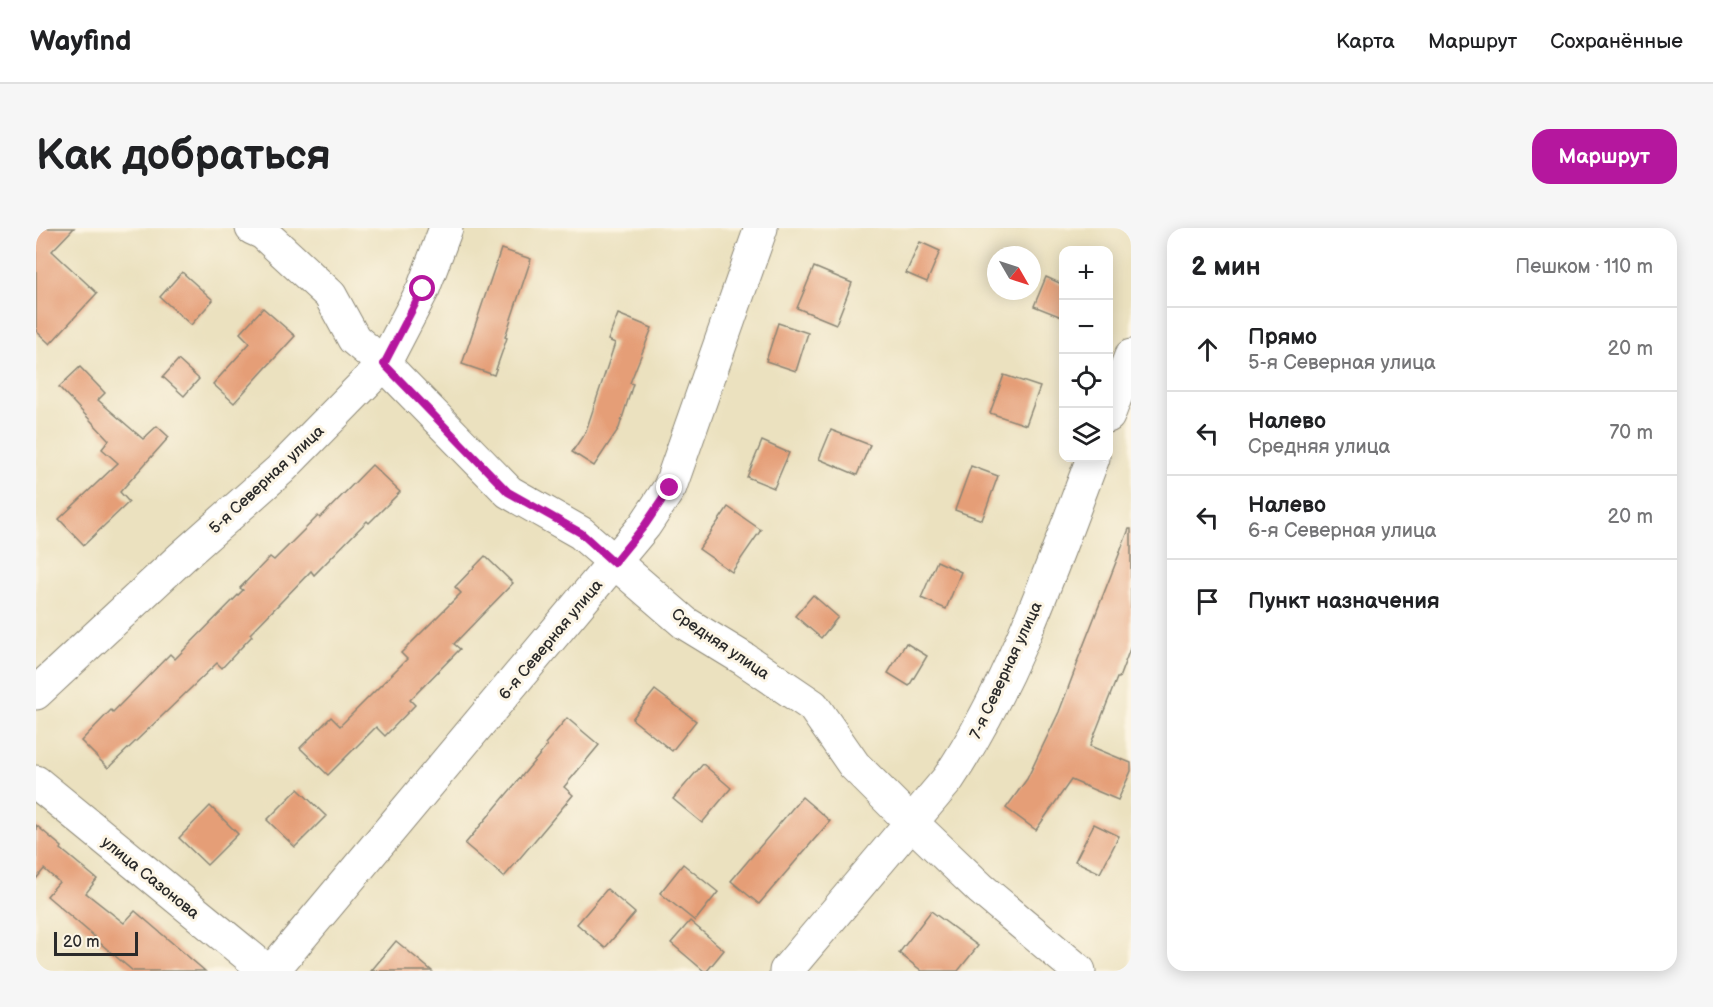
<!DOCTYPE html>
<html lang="ru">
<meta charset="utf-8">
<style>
body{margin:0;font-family:"Balsamiq Sans",sans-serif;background:#f6f6f6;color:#202124}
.controls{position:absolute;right:18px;top:18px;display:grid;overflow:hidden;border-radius:12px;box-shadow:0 3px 15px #0003}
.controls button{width:54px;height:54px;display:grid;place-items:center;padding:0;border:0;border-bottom:2px solid #e0e0e0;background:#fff;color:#202124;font:30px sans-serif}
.compass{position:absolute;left:951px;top:18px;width:54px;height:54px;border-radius:50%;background:#fff;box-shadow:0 3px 15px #0003;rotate:129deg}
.scale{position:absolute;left:18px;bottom:15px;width:84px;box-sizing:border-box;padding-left:6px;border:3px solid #2b2b2b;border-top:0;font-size:16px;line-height:21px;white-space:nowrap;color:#2b2b2b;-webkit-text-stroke:4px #fcf5e5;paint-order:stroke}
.stop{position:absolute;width:18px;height:18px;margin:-14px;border:4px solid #b5179e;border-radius:50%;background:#fff}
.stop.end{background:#b5179e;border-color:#fff;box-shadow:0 2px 6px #0008}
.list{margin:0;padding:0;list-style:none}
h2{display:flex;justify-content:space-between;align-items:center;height:78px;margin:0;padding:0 24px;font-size:26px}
h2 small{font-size:20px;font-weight:400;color:#757577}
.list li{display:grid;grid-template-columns:39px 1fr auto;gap:18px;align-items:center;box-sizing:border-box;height:84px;padding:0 24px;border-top:2px solid #e0e0e0}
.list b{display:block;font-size:22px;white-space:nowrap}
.list p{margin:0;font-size:20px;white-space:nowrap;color:#757577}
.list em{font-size:20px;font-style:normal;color:#757577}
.icon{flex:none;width:33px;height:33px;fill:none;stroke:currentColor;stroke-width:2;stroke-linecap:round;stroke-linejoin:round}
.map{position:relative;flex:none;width:1095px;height:743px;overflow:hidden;border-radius:18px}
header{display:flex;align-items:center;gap:36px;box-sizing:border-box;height:84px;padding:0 30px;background:#fff;border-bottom:2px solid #e0e0e0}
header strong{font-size:28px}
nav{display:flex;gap:33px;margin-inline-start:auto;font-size:21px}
.intro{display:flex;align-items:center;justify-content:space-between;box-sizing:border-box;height:144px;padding:0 36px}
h1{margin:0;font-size:42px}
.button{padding:15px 27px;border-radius:18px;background:#b5179e;color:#fff;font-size:21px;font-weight:700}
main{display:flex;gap:36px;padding:0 36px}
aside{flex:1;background:#fff;border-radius:18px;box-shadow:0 3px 15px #0003}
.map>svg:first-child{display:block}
.building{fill:#e59e77}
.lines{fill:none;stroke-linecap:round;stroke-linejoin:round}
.minor-casing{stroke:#8b8675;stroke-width:35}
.major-casing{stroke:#8b8675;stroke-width:35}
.minor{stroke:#fff;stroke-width:33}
.major{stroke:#fff;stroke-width:33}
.route{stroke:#b5179e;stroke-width:8}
.labels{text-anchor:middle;stroke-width:6;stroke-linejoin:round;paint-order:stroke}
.street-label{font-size:16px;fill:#2b2b2b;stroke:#fcf5e5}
</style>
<header>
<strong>Wayfind</strong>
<nav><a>Карта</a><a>Маршрут</a><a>Сохранённые</a></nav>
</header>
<div class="intro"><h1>Как добраться</h1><a class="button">Маршрут</a></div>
<main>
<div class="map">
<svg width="1095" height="743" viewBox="0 0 1095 743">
<rect width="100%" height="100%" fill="#fcf5e5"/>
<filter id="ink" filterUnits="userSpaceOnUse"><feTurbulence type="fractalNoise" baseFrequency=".0167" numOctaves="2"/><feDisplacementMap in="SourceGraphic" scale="12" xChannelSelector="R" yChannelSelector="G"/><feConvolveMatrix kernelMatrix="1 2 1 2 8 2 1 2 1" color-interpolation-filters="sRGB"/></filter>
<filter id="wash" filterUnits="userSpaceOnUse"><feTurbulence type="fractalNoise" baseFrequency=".008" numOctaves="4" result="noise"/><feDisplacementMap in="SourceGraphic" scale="24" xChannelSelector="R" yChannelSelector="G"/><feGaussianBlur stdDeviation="1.35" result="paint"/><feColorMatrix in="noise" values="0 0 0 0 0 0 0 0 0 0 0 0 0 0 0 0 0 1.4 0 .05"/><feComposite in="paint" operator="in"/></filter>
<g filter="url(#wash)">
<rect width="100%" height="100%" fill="#ebe1bf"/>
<g id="blocks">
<g class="building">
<path d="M0,0h38l-22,23 45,42 -47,51 -14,-13z"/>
<path d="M884,14l20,9 -13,31 -21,-9z"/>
<path d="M465,21l30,10 -26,78 2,1 -13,37 -32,-11z"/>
<path d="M778,39l38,16 -16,41 -39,-16z"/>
<path d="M146,44l31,28 -22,25 -31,-28z"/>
<path d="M1010,49l18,8v33l-30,-12z"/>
<path d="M227,80l32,28 -61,67 -21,-19 37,-41 -10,-10z"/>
<path d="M582,86l34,14 -22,55 3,1 -14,44 -25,38 -22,-14 14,-21 29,-88 -7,-3z"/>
<path d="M742,95l30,10 -12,38 -30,-10z"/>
<path d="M142,132l21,19 -15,17 -21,-19z"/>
<path d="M44,139l25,26 -7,7 45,39 14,-13 12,11 -49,55 9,10 -45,43 -25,-26 59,-56 -16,-14 7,-9 -50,-53z"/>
<path d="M968,147l36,12 -14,38 -36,-12z"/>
<path d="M795,202l39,15 -13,30 -38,-16z"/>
<path d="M726,213l27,12 -15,35 -27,-11z"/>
<path d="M336,237l28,27 -31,31 -2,-2 -53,54 -3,-4 -61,63 2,2 -30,32 -5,-5 -109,105 -27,-27 30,-31 2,2 57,-58 5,5 68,-69 -3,-2 30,-31 4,3 44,-44 2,2z"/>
<path d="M935,238l27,10 -16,44 -27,-10z"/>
<path d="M692,279l33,23 -29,42 -33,-23z"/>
<path d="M1093,301h2v117l-12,32h-2l-27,68 41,17v8l-13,29 -47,-20 -35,50 -30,-22 21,-29 32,-67 19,-50h-1z"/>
<path d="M449,328l28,27 -59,61 6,5 -50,51 5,5 -30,31 -9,-9 -48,48 -28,-27 31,-31 9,9 67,-67 -6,-6 60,-60 -6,-6z"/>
<path d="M901,333l24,11 -15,37 -25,-11z"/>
<path d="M777,367l25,22 -17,21 -26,-22z"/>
<path d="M870,415l21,13 -18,30 -21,-13z"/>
<path d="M619,462l41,31 -24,30 -40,-32z"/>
<path d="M531,490l32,27 -35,42 9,8 -69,82 -39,-33 82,-98 -2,-2z"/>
<path d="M667,536l28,24 -29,35 -29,-24z"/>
<path d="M262,561l28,27 -31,31 -28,-27z"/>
<path d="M766,569l28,24 -71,83 -28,-23z"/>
<path d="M174,578l28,28 -31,31 -28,-27z"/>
<path d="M1058,596l25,12 -19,37 -25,-12z"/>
<path d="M0,597l26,22 -1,2 36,30 -11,14 38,30 11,-12 70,60h-72l-39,-33 1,-1 -48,-41 12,-14 -15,-13 -8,10z"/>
<path d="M647,636l35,28 -23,29 -35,-28z"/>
<path d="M571,661l28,24 -30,35 -28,-24z"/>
<path d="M895,683l47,35 -20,25h-36l-23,-18z"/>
<path d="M654,693l34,29 -17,21h-3l-33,-28z"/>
<path d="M360,713l36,30h-61z"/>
</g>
</g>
</g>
<g filter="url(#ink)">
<use href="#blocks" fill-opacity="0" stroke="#8b8675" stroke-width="1.5"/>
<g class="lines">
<g class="minor-casing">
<g id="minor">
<path d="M216,0l11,5 67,62 24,44 30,25 125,128 72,41 104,90 59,36 69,47 41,59 57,57 70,67 98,82"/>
<path d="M0,465l146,-136 98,-87 104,-106 39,-75 23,-61"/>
<path d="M0,554l231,189"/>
<path d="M236,743l373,-446 25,-38 91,-259"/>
</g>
</g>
<g class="major-casing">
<g id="major">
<path d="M1072,188l23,-60"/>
<path d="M750,743l162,-192c65,-97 104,-213 145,-321"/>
</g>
</g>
<use href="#minor" class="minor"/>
<use href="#major" class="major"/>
</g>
</g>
<g class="lines" filter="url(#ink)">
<path class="route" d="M387,61l-39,75 124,128 73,41 33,30 31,-38 25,-37"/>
</g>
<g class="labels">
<g class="street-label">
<text transform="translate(230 251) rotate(-43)" y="6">5-я Северная улица</text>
<text transform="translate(514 411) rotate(-50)" y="6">6-я Северная улица</text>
<text transform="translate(685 415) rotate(34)" y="6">Средняя улица</text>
<text transform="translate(969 442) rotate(-65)" y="6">7-я Северная улица</text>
<text transform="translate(115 649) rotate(39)" y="6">улица Сазонова</text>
</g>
</g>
</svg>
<div class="controls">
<button>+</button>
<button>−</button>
<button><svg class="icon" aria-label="locate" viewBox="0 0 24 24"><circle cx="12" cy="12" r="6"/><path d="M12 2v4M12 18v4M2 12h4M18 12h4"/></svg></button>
<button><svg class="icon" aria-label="layers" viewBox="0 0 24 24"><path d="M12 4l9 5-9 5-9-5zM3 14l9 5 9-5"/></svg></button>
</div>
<svg class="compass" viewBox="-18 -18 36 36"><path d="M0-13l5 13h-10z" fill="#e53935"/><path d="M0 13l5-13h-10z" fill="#757577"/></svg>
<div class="scale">20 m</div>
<div class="stop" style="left:387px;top:61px"></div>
<div class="stop end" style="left:634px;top:260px"></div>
</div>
<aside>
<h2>2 мин<small>Пешком · 110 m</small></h2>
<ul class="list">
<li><svg class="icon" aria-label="ahead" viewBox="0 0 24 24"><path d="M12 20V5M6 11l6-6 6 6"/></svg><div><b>Прямо</b><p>5-я Северная улица</p></div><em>20 m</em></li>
<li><svg class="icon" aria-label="left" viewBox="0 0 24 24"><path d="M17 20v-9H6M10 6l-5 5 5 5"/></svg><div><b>Налево</b><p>Средняя улица</p></div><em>70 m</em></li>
<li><svg class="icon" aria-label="left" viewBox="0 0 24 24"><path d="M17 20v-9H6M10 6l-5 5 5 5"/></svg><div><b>Налево</b><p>6-я Северная улица</p></div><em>20 m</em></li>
<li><svg class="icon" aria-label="arrive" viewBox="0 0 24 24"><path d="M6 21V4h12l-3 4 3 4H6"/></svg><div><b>Пункт назначения</b></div></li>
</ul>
</aside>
</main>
